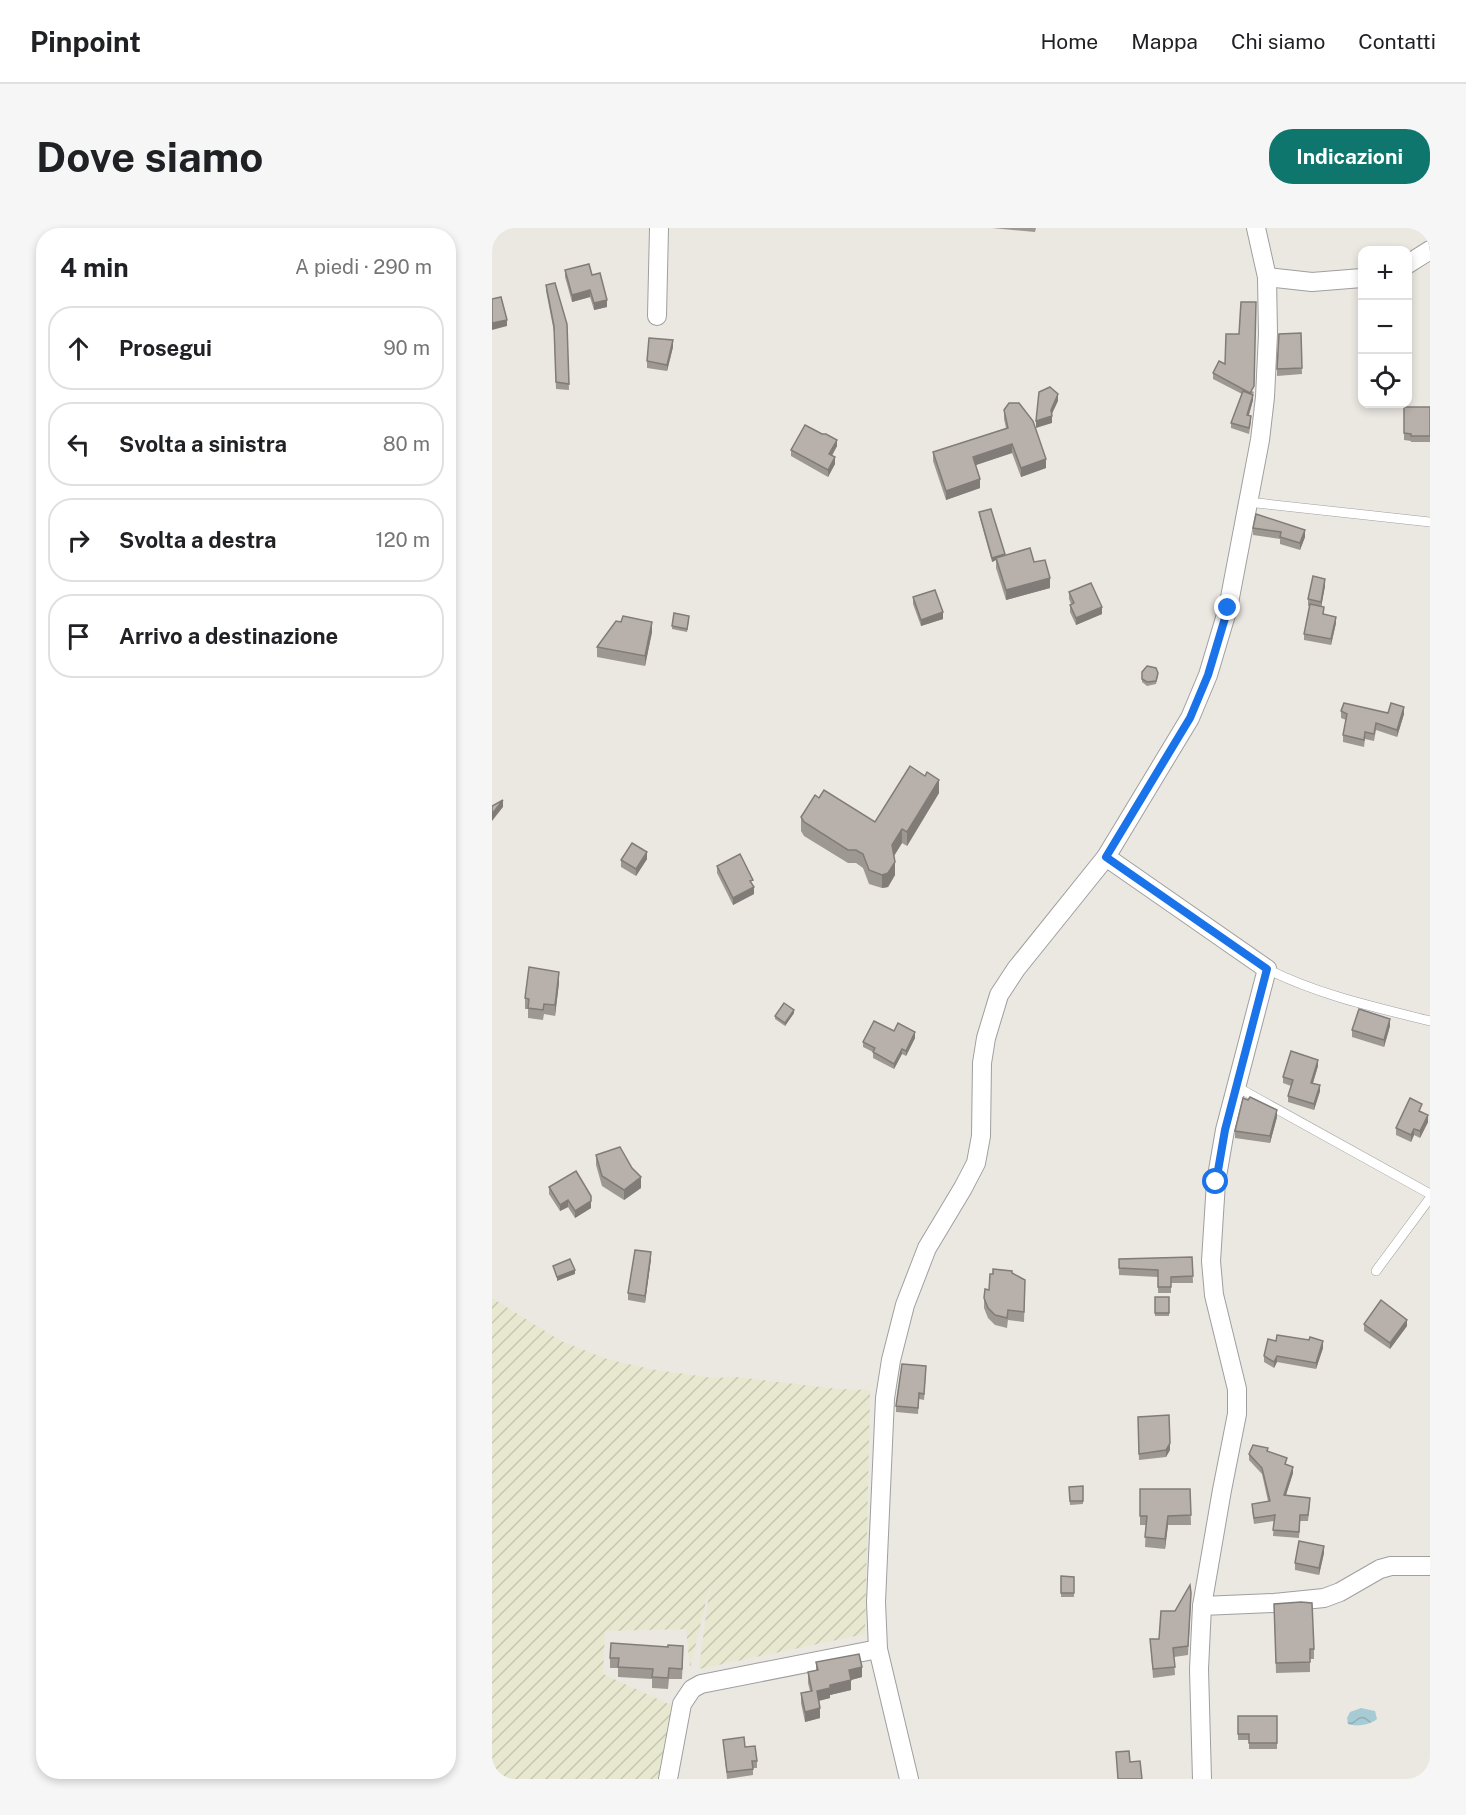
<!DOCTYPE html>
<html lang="it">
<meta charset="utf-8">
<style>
body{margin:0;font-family:"Public Sans",sans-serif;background:#f6f6f6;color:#202124}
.controls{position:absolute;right:18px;top:18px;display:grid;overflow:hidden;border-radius:12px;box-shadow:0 3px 9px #0003}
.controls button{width:54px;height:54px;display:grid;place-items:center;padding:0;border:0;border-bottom:2px solid #e0e0e0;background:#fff;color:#202124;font:30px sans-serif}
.stop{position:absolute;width:18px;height:18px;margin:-14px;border:4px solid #1a73e8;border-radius:50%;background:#fff}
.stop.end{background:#1a73e8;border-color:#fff;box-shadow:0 2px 6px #0008}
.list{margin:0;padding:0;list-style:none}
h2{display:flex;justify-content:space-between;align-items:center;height:78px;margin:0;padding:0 24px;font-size:26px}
h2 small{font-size:20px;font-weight:400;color:#757577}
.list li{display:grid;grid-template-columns:39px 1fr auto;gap:18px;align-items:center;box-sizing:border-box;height:84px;margin:0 12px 12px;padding:0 12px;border:2px solid #e0e0e0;border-radius:24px}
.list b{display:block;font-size:22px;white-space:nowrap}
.list em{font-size:20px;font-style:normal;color:#757577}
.icon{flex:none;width:33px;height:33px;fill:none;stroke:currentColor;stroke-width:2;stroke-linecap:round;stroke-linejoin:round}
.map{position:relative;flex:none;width:938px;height:1551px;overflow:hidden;border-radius:24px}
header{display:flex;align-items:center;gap:36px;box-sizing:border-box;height:84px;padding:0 30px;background:#fff;border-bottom:2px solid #e0e0e0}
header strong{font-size:28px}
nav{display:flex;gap:33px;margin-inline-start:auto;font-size:21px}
.intro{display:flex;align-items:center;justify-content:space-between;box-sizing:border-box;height:144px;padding:0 36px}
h1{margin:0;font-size:42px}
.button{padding:15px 27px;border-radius:24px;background:#0f766e;color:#fff;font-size:21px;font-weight:700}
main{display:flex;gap:36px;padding:0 36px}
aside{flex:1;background:#fff;border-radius:24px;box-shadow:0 3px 9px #0003}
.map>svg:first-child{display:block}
.farmland{fill:url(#farmland-furrows)}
.water{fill:url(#water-waves)}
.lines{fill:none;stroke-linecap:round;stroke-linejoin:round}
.service-casing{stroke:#9f9f9f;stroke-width:10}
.minor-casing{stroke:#9f9f9f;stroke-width:20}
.service{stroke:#fff;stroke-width:9}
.minor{stroke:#fff;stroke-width:18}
.wall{fill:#9e9893}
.shaded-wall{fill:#817c78}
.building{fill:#b8b1ab;stroke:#817c78;stroke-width:1.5}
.route{stroke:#1a73e8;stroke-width:8}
</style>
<header>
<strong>Pinpoint</strong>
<nav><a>Home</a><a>Mappa</a><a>Chi siamo</a><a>Contatti</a></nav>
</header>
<div class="intro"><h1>Dove siamo</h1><a class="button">Indicazioni</a></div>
<main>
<aside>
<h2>4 min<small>A piedi · 290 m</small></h2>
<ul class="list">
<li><svg class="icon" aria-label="ahead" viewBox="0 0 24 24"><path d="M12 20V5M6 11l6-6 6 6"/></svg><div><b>Prosegui</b></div><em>90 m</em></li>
<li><svg class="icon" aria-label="left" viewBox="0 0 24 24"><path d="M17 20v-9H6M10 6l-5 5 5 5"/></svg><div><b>Svolta a sinistra</b></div><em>80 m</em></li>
<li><svg class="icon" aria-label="right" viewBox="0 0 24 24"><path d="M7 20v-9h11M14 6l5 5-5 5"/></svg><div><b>Svolta a destra</b></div><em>120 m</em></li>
<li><svg class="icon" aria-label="arrive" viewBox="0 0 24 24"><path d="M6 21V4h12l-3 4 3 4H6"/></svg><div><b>Arrivo a destinazione</b></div></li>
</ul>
</aside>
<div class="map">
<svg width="938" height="1551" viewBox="0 0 938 1551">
<defs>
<pattern id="farmland-furrows" width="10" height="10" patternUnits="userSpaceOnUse" patternTransform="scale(1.5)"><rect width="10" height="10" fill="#e7e8cf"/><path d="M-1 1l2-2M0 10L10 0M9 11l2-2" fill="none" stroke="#c6c6b1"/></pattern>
<pattern id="water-waves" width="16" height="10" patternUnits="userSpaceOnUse" patternTransform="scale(1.5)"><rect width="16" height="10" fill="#a7cbd4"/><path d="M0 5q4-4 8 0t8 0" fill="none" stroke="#8faeb5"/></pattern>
</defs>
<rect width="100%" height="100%" fill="#ebe8e2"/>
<path class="farmland" d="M0,1070l69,43 46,18 43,10 63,9 24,-1 101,12 32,1 -5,244 -166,35 11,-84 -20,83 -4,-39 -81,2 -2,43 72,33 -17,72h-166z"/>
<path class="water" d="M869,1480l14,3 2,8c-7,6 -21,8 -29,5l-1,-6 3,-6z"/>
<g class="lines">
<g class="service-casing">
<g id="service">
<path d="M756,274l182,20"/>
<path d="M775,741c52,26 107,38 163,52"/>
<path d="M745,859l193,107"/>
<path d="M884,1043l54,-73"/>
</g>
</g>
<g class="minor-casing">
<g id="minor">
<path d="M916,36l22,-14"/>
<path d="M775,49l45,5 50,-4"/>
<path d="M165,88l2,-88"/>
<path d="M614,629l161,112 -42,161 -9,52 -5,79 3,34 23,94v25l-15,76 -20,116 -3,63 3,110"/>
<path d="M710,1378l72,-3 50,-5 16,-6 40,-23 11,-3h39"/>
<path d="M176,1551l14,-75 10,-15 9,-5 177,-35"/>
<path d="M417,1551l-31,-130 -2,-47 9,-204 6,-38 14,-55 22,-57 36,-60 13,-25 5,-27 1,-73 4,-25 13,-43 17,-26 90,-112 84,-139 18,-43 20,-67 32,-168 5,-43 3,-63 -1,-57 -11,-49"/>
</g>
</g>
<use href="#service" class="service"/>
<use href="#minor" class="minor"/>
</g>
<g class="wall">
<path d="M500,0h44l-1,4z"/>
<path d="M73,42l27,5 15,32 -13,3 -4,-13 -18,5 -7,-25z"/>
<path d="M54,57l21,39 2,66 -13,-1 -2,-57 -8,-41z"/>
<path d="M809,105l1,41 -25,2v-7z"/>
<path d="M181,119l-6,24 -20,-3v-7z"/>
<path d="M721,145l41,19 -1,2v6l-4,15 2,7 -2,12 -18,-6v-5l11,-29 -29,-15z"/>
<path d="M912,179h26v35h-19v-1l-7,-1z"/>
<path d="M512,182l42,58 -25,9 -9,-24 -36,12 4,23 -34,12 -13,-39v-9l73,-24 -2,-9z"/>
<path d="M330,206l15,12 -5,10 3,8 -7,13 -37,-21v-6z"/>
<path d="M487,284l26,43 29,7 16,26 -44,12 -10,-32v-8l-4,2 -13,-47z"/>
<path d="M764,286l49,23 -5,13 -20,-6v-5l-27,-4v-7z"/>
<path d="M833,358l-4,21 3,7 12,9 -5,22 -27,-5v-6l6,-28h-2v-7z"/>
<path d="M577,364l33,22 -26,11 -6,-13v-7l1,-1 -2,-5z"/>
<path d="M421,369l30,22 -22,7 -8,-22z"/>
<path d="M197,392l-2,12 -15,-3v-3z"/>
<path d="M160,404l-7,34 -48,-9v-10z"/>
<path d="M650,444l16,4 -2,8 -9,2 -5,-4z"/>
<path d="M849,483l47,2 16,1 -7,23 -21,-7 -2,11 -9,-2 -1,8 -21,-5v-7l3,-15 -5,-2z"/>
<path d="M433,548l14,17 -32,53 -5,-3 -8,13 1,19 -7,12 -6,1 -13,-4 -6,-16 -7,-5h-8l-44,-27 -3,-5v-14l18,-19 56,24z"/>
<path d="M155,631l-11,17 -15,-9v-7z"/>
<path d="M225,638l37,28 -21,11 -16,-32z"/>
<path d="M67,755l-4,33 -11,-2 -1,6 -15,-2v-9h-3v-11z"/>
<path d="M302,785l-9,13 -10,-7v-3z"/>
<path d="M898,798l-6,21 -32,-10v-7z"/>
<path d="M402,803l21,7 -9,18 -4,-2 -8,15 -21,-11v-6l-10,-5v-5z"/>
<path d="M826,838l-5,17 7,8 -6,19 -26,-8v-6l3,-10 -8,-3v-6z"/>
<path d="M930,883v1l6,10 -8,16 -6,-3 -3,7 -15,-7v-7z"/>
<path d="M785,889l-7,26 -35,-5v-7z"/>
<path d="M104,927l45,33 -17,12 -22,-14 -6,-21z"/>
<path d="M57,959l42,21 -16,10 -7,-11 -8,4 -11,-17z"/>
<path d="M700,1029l1,26h-22v10h-13v-16l-39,-2v-16z"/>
<path d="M159,1031l-6,44 -17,-3v-7z"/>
<path d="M520,1045l13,17 -1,32 -16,-2 -1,8 -12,-3 -7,-7 -4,-10v-10l5,-8z"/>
<rect x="663" y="1069" width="14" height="19"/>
<path d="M872,1096l43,2 -17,23 -26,-18z"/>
<path d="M784,1113l47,7 -7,21 -39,-7 -3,6 -10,-6v-6z"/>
<path d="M434,1144l-2,28 -5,-1 -1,15 -22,-2v-6z"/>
<path d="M646,1189l32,33 -4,7 -27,3z"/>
<path d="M776,1223l19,14 6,8 -7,22 24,9 -2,17h-8l-1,17 -26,-2 1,-15 -20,3 -2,-14v-6l16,-3 -6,-27 -13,-14v-6z"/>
<path d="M591,1258v18l-13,1 -1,-18z"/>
<path d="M648,1261h50l1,36h-23l-3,24 -20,-2 1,-22h-6z"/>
<path d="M832,1325l-5,22 -24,-5v-7z"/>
<path d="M569,1348l13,1v20h-13z"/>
<path d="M699,1374l-3,53 -14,2 1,18 -22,3 -3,-39h9l16,-28z"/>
<path d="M782,1376l40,45v10h-4v13l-34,1z"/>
<path d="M191,1428l-1,23h-13l-1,10 -16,-1v-9l-34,-2v-9h-8v-10z"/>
<path d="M324,1434l46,15 -11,3v10l-21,5v3l-11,3 1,17 -15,4 -4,-19v-10l9,-2 -2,-8v-11l8,-2z"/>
<path d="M746,1488h39v33h-28v-9h-11z"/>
<path d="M231,1512l22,7 12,14v7h-4v7l-26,4z"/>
</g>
<g class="shaded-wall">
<path d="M98,62v7l-18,5v-7z"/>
<path d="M115,72v7l-13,3v-7z"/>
<path d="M15,92v6l-15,4v-7z"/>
<path d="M181,112v7l-6,24v-6z"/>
<path d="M566,166v7l-7,15v-6z"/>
<path d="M761,167v5l-6,21v-6z"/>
<path d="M560,188v7l-16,5v-7z"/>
<path d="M345,212v6l-8,14v-6z"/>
<path d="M520,216v9l-39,13v-9z"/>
<path d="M343,229v7l-7,13v-7z"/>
<path d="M554,231v9l-25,9v-9z"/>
<path d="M488,251v9l-34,12v-9z"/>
<path d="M813,302v7l-5,13v-7z"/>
<path d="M513,326v4h-9v2l-4,2v-4z"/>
<path d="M558,350v10l-44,12v-10z"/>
<path d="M833,351v7l-4,22v-6z"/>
<path d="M610,379v7l-26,11v-7z"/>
<path d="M451,384v7l-22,7v-6z"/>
<path d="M844,389v6l-5,22v-6z"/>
<path d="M160,394v10l-7,34v-10z"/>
<path d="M912,479v7l-7,23v-7z"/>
<path d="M447,552v13l-32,53v-14z"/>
<path d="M11,572v7l-11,14v-7z"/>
<path d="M410,601v14l-10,16v-14z"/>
<path d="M155,624v7l-11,17v-7z"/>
<path d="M403,634v13l-7,12 -6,1v-13z"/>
<path d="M262,659v7l-21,11v-7z"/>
<path d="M67,744v11l-4,33v-11z"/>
<path d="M302,782v3l-9,13v-3z"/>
<path d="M898,791v7l-6,21v-7z"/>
<path d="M423,804v6l-9,18v-5z"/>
<path d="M410,821v5l-8,15v-5z"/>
<path d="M826,832v6l-7,23v-6z"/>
<path d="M828,857v6l-6,19v-6z"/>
<path d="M785,882v7l-7,26v-7z"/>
<path d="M936,887v7l-8,16v-7z"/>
<path d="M922,901v6l-3,7v-7z"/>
<path d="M149,949v11l-17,12v-10z"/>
<path d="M76,972v7l-8,4v-6z"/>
<path d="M99,973v7l-16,10v-7z"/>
<path d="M159,1024v7l-6,44v-7z"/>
<path d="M83,1042v4l-18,7v-4z"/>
<path d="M915,1092v6l-17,23v-6z"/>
<path d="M831,1113v7l-7,21v-6z"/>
<path d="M785,1128v6l-3,6v-6z"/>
<path d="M678,1215v7l-4,7v-7z"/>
<path d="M801,1239v6l-9,28v-6z"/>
<path d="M676,1288v9l-3,24v-10z"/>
<path d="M832,1318v7l-5,22v-7z"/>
<path d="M370,1439v10l-11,3v10l-21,5v3l-13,3v-10l13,-6 19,-15z"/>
<path d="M328,1480v10l-15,4v-10z"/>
</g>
<g class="building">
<path d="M97,36l3,11 8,-2 7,27 -13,3 -4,-13 -18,5 -7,-25z"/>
<path d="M63,55l12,41 2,60 -13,-2 -2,-56 -8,-41z"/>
<path d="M9,69l6,23 -15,3v-24z"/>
<path d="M749,74h15l-2,84 -4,7 -37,-20 6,-12 6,3 1,-30h13z"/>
<path d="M809,105l1,35 -25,1 2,-35z"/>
<path d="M157,110l24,2 -6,25 -20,-4z"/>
<path d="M558,159l8,7 -7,16 1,6 -16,5 3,-29z"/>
<path d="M751,163l10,4 -6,20 4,1 -2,12 -18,-5z"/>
<path d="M517,175h10l14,18 13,38 -25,9 -9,-24 -39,13 7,22 -34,12 -13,-39 75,-24 -4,-18z"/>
<path d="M912,179h26v29h-19v-2l-7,-1z"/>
<path d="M313,197l17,9h4l11,6 -8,14 6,3 -7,13 -37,-20z"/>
<path d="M499,281l14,45 -13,4 -13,-46z"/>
<path d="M764,286l49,16 -5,13 -20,-6 1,-5 -28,-4z"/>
<path d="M538,320l4,14 11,-2 5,18 -44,12 -10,-32z"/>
<path d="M821,348l12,3 -4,23 -13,-3z"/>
<path d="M599,355l11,24 -26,11 -6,-13 4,-2 -5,-11z"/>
<path d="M443,362l8,22 -22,8 -8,-23z"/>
<path d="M818,376l14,3 -1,7 13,3 -5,22 -27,-5z"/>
<path d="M182,385l15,3 -2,13 -15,-3z"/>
<path d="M131,388l29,6 -7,34 -48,-9 19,-26 5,1z"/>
<path d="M655,438l9,2 2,5 -2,8 -9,1 -5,-3v-7z"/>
<path d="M852,475l44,10 3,-10 13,4 -7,23 -21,-7 -2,11 -9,-2 -1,8 -21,-5 4,-21 -6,-3z"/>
<path d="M418,538l15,10 2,-4 12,8 -32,52 -5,-3 -10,16 3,17 -7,11 -6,2 -13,-5 -6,-16 -7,-4h-8l-44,-28 -3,-5 14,-22 4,3 5,-8 51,32z"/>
<path d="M11,572l-11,14v-8z"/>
<path d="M140,615l15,9 -11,17 -15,-9z"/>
<path d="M248,626l13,26 -3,1 4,6 -21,11 -16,-32z"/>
<path d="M37,739l30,5 -4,33 -11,-1 -1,6 -15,-2 1,-9 -4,-1z"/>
<path d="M292,775l10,7 -9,13 -10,-7z"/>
<path d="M867,781l31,10 -6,21 -32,-10z"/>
<path d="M382,793l20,10 4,-8 17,9 -9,19 -4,-2 -8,15 -21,-12 2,-4 -12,-6z"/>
<path d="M799,823l27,9 -7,23 9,2 -6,19 -26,-8 5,-16 -10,-3z"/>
<path d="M758,869l27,13 -7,26 -35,-5 8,-33 5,2z"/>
<path d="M918,870l12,6 -3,7 9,4 -8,16 -6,-2 -3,6 -15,-7z"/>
<path d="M128,919l12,21 9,9 -17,13 -22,-14 -6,-21z"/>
<path d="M84,943l15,25v5l-16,10 -7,-11 -8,5 -11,-18z"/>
<path d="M143,1022l16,2 -6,44 -17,-3z"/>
<path d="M700,1029l1,19 -22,1v10h-13v-17l-39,-2v-9z"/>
<path d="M78,1031l5,11 -18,7 -4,-11z"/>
<path d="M501,1041l19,2v2l13,7 -1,32 -16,-2 -1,8 -12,-3 -7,-7 -4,-10 1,-9 4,1 1,-16h3z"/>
<rect x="663" y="1069" width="14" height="16"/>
<path d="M889,1072l26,20 -17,23 -26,-19z"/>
<path d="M785,1107l32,5 1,-3 13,4 -7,22 -39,-7 -3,6 -10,-6 4,-17 8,2z"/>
<path d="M410,1136l24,2 -2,28 -5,-1 -1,15 -22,-2z"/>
<path d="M677,1187l1,28 -4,7 -27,4 -1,-37z"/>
<path d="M761,1217l15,3 -1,3 20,7 -2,6 8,3 -9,28 26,3 -2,17h-8l-1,17 -26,-2 2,-15 -21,3 -2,-14 18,-3 -8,-33 -13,-14z"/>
<path d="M591,1258v15h-13l-1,-14z"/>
<path d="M648,1261h50l1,26 -23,1 -3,23 -20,-2 2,-21h-7z"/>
<path d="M807,1313l25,5 -5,22 -24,-5z"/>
<path d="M569,1348l13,1v16h-13z"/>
<path d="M698,1357l1,8 -3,53 -15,2 2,19 -22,2 -3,-30h9l2,-28h14z"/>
<path d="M809,1374l11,1 2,46h-4v13l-34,1 -2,-59z"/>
<path d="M119,1415l57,4v-2l15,1 -1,23 -13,-1 -1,10 -16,-1 1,-8 -35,-2 1,-9h-9z"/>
<path d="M367,1426l3,13 -13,3 2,10 -21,5v3l-13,3 3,17 -15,4 -4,-19 11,-2 -4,-19 10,-2 -2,-8z"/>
<path d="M746,1488h39v27h-28v-9h-11z"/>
<path d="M252,1509l1,10 10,-1 2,15h-5l1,8 -26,3 -4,-32z"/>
<path d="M637,1523l1,11 10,-1 2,18h-24l-2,-27z"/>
</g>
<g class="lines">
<path class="route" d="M724,954l9,-52 42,-161 -161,-112 84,-139 18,-43 20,-67"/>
</g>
</svg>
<div class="controls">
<button>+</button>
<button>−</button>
<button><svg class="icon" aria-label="locate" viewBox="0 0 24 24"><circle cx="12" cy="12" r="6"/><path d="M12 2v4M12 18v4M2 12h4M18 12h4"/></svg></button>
</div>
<div class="stop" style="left:724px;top:954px"></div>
<div class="stop end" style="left:736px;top:380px"></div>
</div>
</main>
